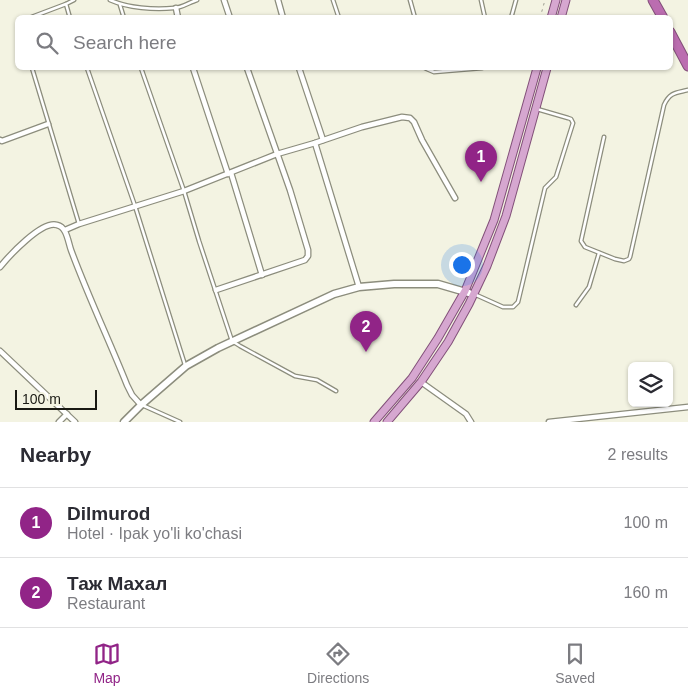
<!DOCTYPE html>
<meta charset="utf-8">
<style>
body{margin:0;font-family:Helvetica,sans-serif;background:#f7f7f7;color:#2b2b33}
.controls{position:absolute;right:15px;bottom:15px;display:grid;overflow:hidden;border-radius:8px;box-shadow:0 1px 4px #0004}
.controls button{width:45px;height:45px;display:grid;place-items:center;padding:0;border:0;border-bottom:1px solid #e1e1e2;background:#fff;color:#2b2b33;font:25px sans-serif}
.scale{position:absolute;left:15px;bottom:12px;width:82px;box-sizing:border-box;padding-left:5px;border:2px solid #191913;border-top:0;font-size:14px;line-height:18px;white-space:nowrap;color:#191913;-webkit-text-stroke:4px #f3f3e2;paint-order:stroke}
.you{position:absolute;left:461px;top:264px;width:18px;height:18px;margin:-12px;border:4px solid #fff;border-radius:50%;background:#1a73e8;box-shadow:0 0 0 8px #1a73e833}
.badge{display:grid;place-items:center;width:32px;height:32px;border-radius:50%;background:#912487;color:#fff;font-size:16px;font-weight:700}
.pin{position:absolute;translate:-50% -41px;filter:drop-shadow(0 1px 2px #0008)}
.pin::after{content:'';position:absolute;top:26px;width:18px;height:15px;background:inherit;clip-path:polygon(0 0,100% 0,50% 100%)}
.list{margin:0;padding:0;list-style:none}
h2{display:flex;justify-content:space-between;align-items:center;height:65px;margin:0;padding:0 20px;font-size:21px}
h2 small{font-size:16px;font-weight:400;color:#7c7c81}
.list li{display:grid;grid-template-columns:32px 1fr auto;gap:15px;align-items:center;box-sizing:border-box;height:70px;padding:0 20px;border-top:1px solid #e1e1e2}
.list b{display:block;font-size:19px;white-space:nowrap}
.list p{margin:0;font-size:16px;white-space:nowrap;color:#7c7c81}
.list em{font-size:16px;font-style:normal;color:#7c7c81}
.icon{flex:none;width:28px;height:28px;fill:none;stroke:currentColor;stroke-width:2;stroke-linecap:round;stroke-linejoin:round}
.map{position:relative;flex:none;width:688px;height:422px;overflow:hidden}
.search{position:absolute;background:#fff;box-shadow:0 1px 4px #0004;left:15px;right:15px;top:15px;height:55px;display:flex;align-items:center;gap:12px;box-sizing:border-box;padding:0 18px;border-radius:8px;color:#7c7c81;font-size:19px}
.sheet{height:205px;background:#fff}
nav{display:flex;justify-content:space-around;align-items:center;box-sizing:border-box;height:70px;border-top:1px solid #e1e1e2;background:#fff;font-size:14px;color:#7c7c81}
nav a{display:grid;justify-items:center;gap:2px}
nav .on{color:#912487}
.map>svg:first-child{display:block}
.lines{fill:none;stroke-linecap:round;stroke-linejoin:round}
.lane-casing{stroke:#8c8d7d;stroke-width:5}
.street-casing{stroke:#8c8d7d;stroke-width:7}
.secondary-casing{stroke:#8c8d7d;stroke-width:9}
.primary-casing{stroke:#825079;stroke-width:9}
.highway-casing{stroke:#825079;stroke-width:11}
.path{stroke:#9e9e91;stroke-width:1;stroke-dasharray:2.5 4;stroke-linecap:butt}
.lane{stroke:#fff;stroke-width:2.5}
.street{stroke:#fff;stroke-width:4.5}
.secondary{stroke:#fff;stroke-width:6}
.primary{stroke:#d6a7d0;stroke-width:7}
.highway{stroke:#bb6db0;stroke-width:9}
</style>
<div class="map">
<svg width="688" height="422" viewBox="0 0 688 422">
<rect width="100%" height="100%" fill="#f3f3e2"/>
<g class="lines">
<g class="lane-casing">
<g id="lane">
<path d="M110,0c18,8 44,10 64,8 8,0 16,-6 23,-8"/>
<path d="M333,0l6,18"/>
<path d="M410,0l5,18"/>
<path d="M481,0l4,18"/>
<path d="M66,4l8,-4"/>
<path d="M120,5l4,13"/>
<path d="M29,18l37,-14 4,14"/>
<path d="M511,18l5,-18"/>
<path d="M32,68l47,156"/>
<path d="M87,68l48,138 50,159"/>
<path d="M141,68l43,123 15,50 33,100 8,5 55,30 22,4 19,11"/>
<path d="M425,68l2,1 7,3 48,-4"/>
<path d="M604,137l-23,104 4,6 30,12 9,2 5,-2 1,-2 34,-152c6,-13 12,-12 24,-15"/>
<path d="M474,294l29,13h10l5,-5 27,-114 11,-11 17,-54 -2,-4 -3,-1 -31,-9"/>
<path d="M576,305l13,-18 10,-34"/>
<path d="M142,405l38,17"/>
</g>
</g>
<g class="street-casing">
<g id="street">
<path d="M224,0l6,18"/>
<path d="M278,0l5,18"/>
<path d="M176,8l2,10"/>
<path d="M193,68l35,106"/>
<path d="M299,68l24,72"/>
<path d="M0,140l2,1 46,-17"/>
<path d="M315,143l44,144"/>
<path d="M231,173l31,102"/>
<path d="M65,230l14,-6 105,-33 93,-37 38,-11 47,-16 40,-10 8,1 4,4 8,18 33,58"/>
<path d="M0,267c9,-11 42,-47 57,-42 10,2 11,17 14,25 17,46 38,90 56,135l5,10 9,10"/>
<path d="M216,290l89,-30 3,-4v-6l-18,-60 -43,-122"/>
<path d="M0,351l75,71"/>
<path d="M421,382l45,32 5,8"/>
<path d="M59,422l8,-8"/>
<path d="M549,422l139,-15"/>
</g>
</g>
<g class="secondary-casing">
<path id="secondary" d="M124,422l17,-17 45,-39 32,-18 116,-54 25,-7 35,-3h44l31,9"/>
</g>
<g class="primary-casing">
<g id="primary">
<path d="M551,18l5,-18"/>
<path d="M561,18l5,-18"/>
<path d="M374,422l38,-44 26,-40 27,-47 29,-71 43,-152"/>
<path d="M387,422l34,-40 27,-40 21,-38 18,-38 19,-50 41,-148"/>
</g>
</g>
<g class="highway-casing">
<g id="highway">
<path d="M653,0l10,18"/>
<path d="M670,32l18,34"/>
</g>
</g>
<path class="path" d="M540,18l5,-18"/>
<use href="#lane" class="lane"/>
<use href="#street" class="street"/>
<use href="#secondary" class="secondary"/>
<use href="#primary" class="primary"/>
<use href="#highway" class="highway"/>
</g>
</svg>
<div class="controls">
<button><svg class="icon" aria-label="layers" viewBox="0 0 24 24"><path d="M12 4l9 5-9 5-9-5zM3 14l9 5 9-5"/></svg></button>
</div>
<div class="scale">100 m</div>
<div class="you"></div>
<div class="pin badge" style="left:481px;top:182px">1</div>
<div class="pin badge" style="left:366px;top:352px">2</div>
<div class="search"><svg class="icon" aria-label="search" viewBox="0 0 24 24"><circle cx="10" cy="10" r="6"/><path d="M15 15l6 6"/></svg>Search here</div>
</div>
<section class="sheet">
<h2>Nearby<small>2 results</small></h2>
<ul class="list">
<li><span class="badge">1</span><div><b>Dilmurod</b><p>Hotel · Ipak yo'li ko'chasi</p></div><em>100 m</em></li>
<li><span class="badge">2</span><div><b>Таж Махал</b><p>Restaurant</p></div><em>160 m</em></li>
</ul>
</section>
<nav>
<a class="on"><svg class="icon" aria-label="map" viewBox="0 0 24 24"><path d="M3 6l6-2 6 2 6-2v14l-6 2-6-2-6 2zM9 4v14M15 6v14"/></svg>Map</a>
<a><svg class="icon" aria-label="directions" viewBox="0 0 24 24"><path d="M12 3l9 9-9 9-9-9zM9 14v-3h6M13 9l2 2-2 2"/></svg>Directions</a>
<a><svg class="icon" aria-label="saved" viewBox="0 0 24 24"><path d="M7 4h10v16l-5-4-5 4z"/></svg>Saved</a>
</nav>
